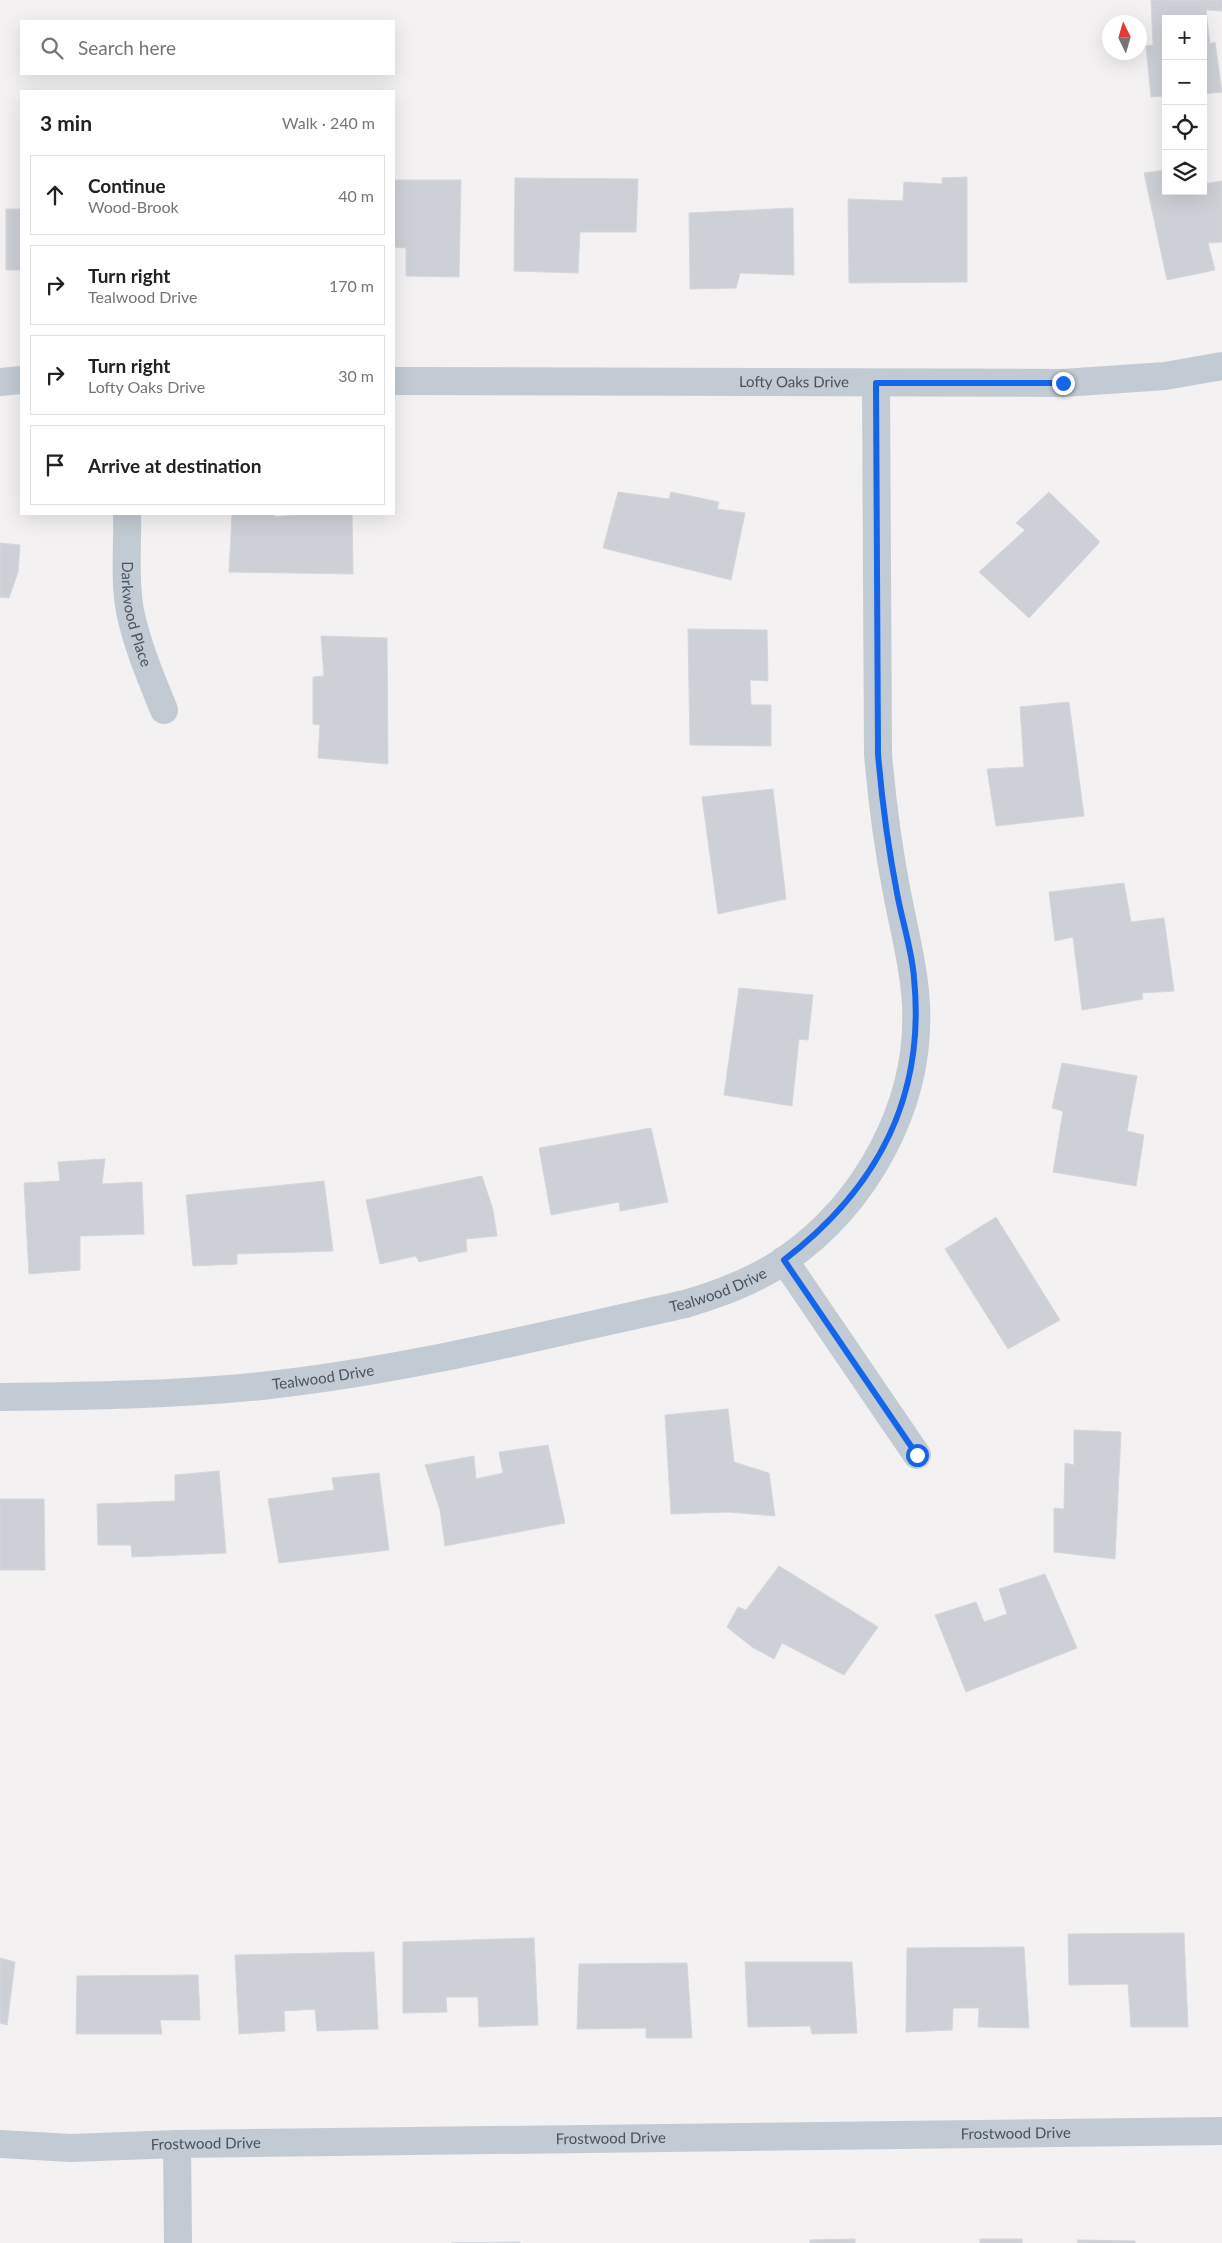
<!DOCTYPE html>
<meta charset="utf-8">
<style>
body{margin:0;font-family:Lato,sans-serif;background:#f6f6f6;color:#202124}
.controls{position:absolute;right:15px;top:15px;display:grid;overflow:hidden;border-radius:0px;box-shadow:0 5px 20px #0002}
.controls button{width:45px;height:45px;display:grid;place-items:center;padding:0;border:0;border-bottom:1px solid #e0e0e0;background:#fff;color:#202124;font:25px sans-serif}
.compass{position:absolute;left:1102px;top:15px;width:45px;height:45px;border-radius:50%;background:#fff;box-shadow:0 5px 20px #0002;rotate:355deg}
.stop{position:absolute;width:15px;height:15px;margin:-11px;border:4px solid #1465ea;border-radius:50%;background:#fff}
.stop.end{background:#1465ea;border-color:#fff;box-shadow:0 1px 5px #0008}
.list{margin:0;padding:0;list-style:none}
h2{display:flex;justify-content:space-between;align-items:center;height:65px;margin:0;padding:0 20px;font-size:21px}
h2 small{font-size:16px;font-weight:400;color:#757577}
.list li{display:grid;grid-template-columns:32px 1fr auto;gap:15px;align-items:center;box-sizing:border-box;height:80px;margin:0 10px 10px;padding:0 10px;border:1px solid #e0e0e0;border-radius:0px}
.list b{display:block;font-size:19px;white-space:nowrap}
.list p{margin:0;font-size:16px;white-space:nowrap;color:#757577}
.list em{font-size:16px;font-style:normal;color:#757577}
.icon{flex:none;width:28px;height:28px;fill:none;stroke:currentColor;stroke-width:2;stroke-linecap:round;stroke-linejoin:round}
.map{position:relative;flex:none;width:1222px;height:2243px;overflow:hidden}
.search{position:absolute;background:#fff;box-shadow:0 5px 20px #0002;left:20px;top:20px;width:375px;height:55px;display:flex;align-items:center;gap:12px;box-sizing:border-box;padding:0 18px;border-radius:0px;color:#757577;font-size:19px}
.panel{position:absolute;background:#fff;box-shadow:0 5px 20px #0002;left:20px;top:90px;width:375px;height:425px;border-radius:0px}
.map>svg:first-child{display:block}
.building{fill:#cdd0d6;stroke:#d5d7dd}
.lines{fill:none;stroke-linecap:round;stroke-linejoin:round}
.street{stroke:#c2cad3;stroke-width:28}
.route{stroke:#1465ea;stroke-width:6}
.labels{text-anchor:middle;stroke-width:4;stroke-linejoin:round;paint-order:stroke}
.street-label{font-size:15px;fill:#48535f;stroke:#fff}
</style>
<div class="map">
<svg width="1222" height="2243" viewBox="0 0 1222 2243">
<rect width="100%" height="100%" fill="#f3f1f1"/>
<g class="building">
<path d="M1151,0h71v11l-16,-1 4,34 5,-2 7,50 -19,2v-75h-37v77l-15,1 -5,-51 7,-1z"/>
<path d="M1166,170v21h37v-7l19,-3v61l-14,1 7,27 -48,10 -23,-107z"/>
<path d="M967,177v105l-118,1 -1,-84 55,2 1,-19 38,2v-6z"/>
<path d="M515,178l123,1 -2,53h-56l-2,41 -64,-2z"/>
<path d="M394,180h67l-2,97 -53,-1v-28l-12,-1z"/>
<path d="M793,208l1,67 -54,-2 -4,15 -46,1 -1,-76z"/>
<rect x="6" y="209" width="15" height="61"/>
<path d="M618,492l51,7 2,-7 48,10 -2,7 28,4 -14,67 -128,-32z"/>
<path d="M1049,492l51,50 -71,76 -50,-46 46,-42 -9,-7z"/>
<path d="M232,514h42v3l35,-3h43l1,60 -124,-2z"/>
<path d="M0,543l20,2 -2,27 -9,26 -9,-1z"/>
<path d="M688,629l79,1 1,51 -18,-1 1,25h20v41l-81,-1z"/>
<path d="M321,636l66,2 1,126 -70,-6 2,-33 -7,-1v-47l11,-1z"/>
<path d="M1069,702l15,114 -88,10 -9,-57 37,-2 -4,-60z"/>
<path d="M773,789l13,110 -68,15 -16,-117z"/>
<path d="M1124,883l7,39 33,-4 10,73 -32,2 1,6 -61,11 -9,-73 -18,4 -6,-49z"/>
<path d="M739,988l74,7 -5,45 -9,-1 -7,67 -68,-11z"/>
<path d="M1062,1063l75,13 -10,55 17,4 -8,51 -83,-14 10,-61 -11,-3z"/>
<path d="M651,1128l17,74 -48,9 -1,-9 -68,13 -12,-67z"/>
<path d="M105,1159l-3,25 40,-2 2,52 -64,2v34l-51,4 -5,-91 36,-2 -2,-19z"/>
<path d="M482,1176l11,34 4,26 -31,3 1,12 -48,11 -3,-6 -36,8 -14,-64z"/>
<path d="M324,1181l9,70 -96,3v10l-44,2 -7,-71z"/>
<path d="M996,1217l64,103 -52,29 -63,-100z"/>
<path d="M728,1409l6,53 35,11 6,43 -47,-4 -57,2 -6,-99z"/>
<path d="M1074,1430l47,2 -6,127 -61,-7v-44l10,1 1,-46 9,2z"/>
<path d="M548,1445l17,78 -120,23 -5,-36 -15,-45 49,-9 2,23 27,-6 -4,-21z"/>
<path d="M219,1471l7,82 -94,4 -1,-12h-33l-1,-41 78,-3v-26z"/>
<path d="M379,1473l10,77 -110,13 -11,-64 66,-9 -2,-12z"/>
<path d="M0,1499h44l1,71h-45z"/>
<path d="M779,1566l99,61 -34,48 -62,-32 -8,16 -22,-12 -25,-20 11,-20 8,3z"/>
<path d="M1045,1574l32,74 -111,44 -31,-77 41,-13 8,20 23,-8 -8,-25z"/>
<path d="M1184,1933l4,94h-57l-3,-43 -59,1 -1,-51z"/>
<path d="M534,1938l4,87 -59,2 -1,-30h-32l1,15 -44,1v-71z"/>
<path d="M1024,1947l5,81 -51,-1 1,-19h-26l-1,22 -46,2 1,-84z"/>
<path d="M374,1952l4,77 -61,2 -2,-22 -31,2 1,20 -46,3 -4,-79z"/>
<path d="M0,1958l15,4 -8,63 -7,-2z"/>
<path d="M745,1962h107l5,71 -45,1 -2,-8 -62,1z"/>
<path d="M687,1963l5,75h-46v-10l-69,1 2,-65z"/>
<path d="M198,1975l2,45h-40l2,14h-86l1,-58z"/>
<path d="M855,2239v4h-45v-3z"/>
<rect x="980" y="2239" width="42" height="4"/>
<path d="M1077,2240l58,1v2h-57z"/>
<path d="M520,2242v1h-69z"/>
</g>
<g class="lines">
<g class="street">
<path id="s1" d="M394,381l669,2 102,-7 57,-10"/>
<path d="M0,382l21,-2"/>
<path id="s2" d="M127,514c1,31 -3,66 3,97 7,34 21,67 34,99"/>
<path d="M784,1260l133,195"/>
<path id="s3" d="M0,1397c87,-1 174,-2 261,-11 143,-15 283,-51 424,-82 34,-10 70,-23 100,-44 81,-56 136,-155 131,-255 -2,-38 -12,-75 -19,-112 -9,-46 -15,-92 -19,-139l-2,-371"/>
<path id="s4" d="M0,2144l71,4 106,-4 1045,-13"/>
<path d="M177,2144l1,99"/>
</g>
</g>
<g class="lines">
<path class="route" d="M917,1455l-133,-195c93,-71 142,-162 130,-282 -2,-28 -12,-57 -17,-85 -9,-46 -15,-92 -19,-139l-2,-371h187"/>
</g>
<g class="labels">
<g class="street-label">
<text dy="5" stroke="none"><textPath href="#s1" startOffset="400">Lofty Oaks Drive</textPath></text>
<text dy="5" stroke="none"><textPath href="#s2" startOffset="101">Darkwood Place</textPath></text>
<text dy="5" stroke="none"><textPath href="#s3" startOffset="729">Tealwood Drive</textPath></text>
<text dy="5" stroke="none"><textPath href="#s3" startOffset="324">Tealwood Drive</textPath></text>
<text dy="5" stroke="none"><textPath href="#s4" startOffset="1016">Frostwood Drive</textPath></text>
<text dy="5" stroke="none"><textPath href="#s4" startOffset="611">Frostwood Drive</textPath></text>
<text dy="5" stroke="none"><textPath href="#s4" startOffset="206">Frostwood Drive</textPath></text>
</g>
</g>
</svg>
<div class="controls">
<button>+</button>
<button>−</button>
<button><svg class="icon" aria-label="locate" viewBox="0 0 24 24"><circle cx="12" cy="12" r="6"/><path d="M12 2v4M12 18v4M2 12h4M18 12h4"/></svg></button>
<button><svg class="icon" aria-label="layers" viewBox="0 0 24 24"><path d="M12 4l9 5-9 5-9-5zM3 14l9 5 9-5"/></svg></button>
</div>
<svg class="compass" viewBox="-18 -18 36 36"><path d="M0-13l5 13h-10z" fill="#e53935"/><path d="M0 13l5-13h-10z" fill="#757577"/></svg>
<div class="stop" style="left:917px;top:1455px"></div>
<div class="stop end" style="left:1063px;top:383px"></div>
<div class="search"><svg class="icon" aria-label="search" viewBox="0 0 24 24"><circle cx="10" cy="10" r="6"/><path d="M15 15l6 6"/></svg>Search here</div>
<section class="panel">
<h2>3 min<small>Walk · 240 m</small></h2>
<ul class="list">
<li><svg class="icon" aria-label="ahead" viewBox="0 0 24 24"><path d="M12 20V5M6 11l6-6 6 6"/></svg><div><b>Continue</b><p>Wood-Brook</p></div><em>40 m</em></li>
<li><svg class="icon" aria-label="right" viewBox="0 0 24 24"><path d="M7 20v-9h11M14 6l5 5-5 5"/></svg><div><b>Turn right</b><p>Tealwood Drive</p></div><em>170 m</em></li>
<li><svg class="icon" aria-label="right" viewBox="0 0 24 24"><path d="M7 20v-9h11M14 6l5 5-5 5"/></svg><div><b>Turn right</b><p>Lofty Oaks Drive</p></div><em>30 m</em></li>
<li><svg class="icon" aria-label="arrive" viewBox="0 0 24 24"><path d="M6 21V4h12l-3 4 3 4H6"/></svg><div><b>Arrive at destination</b></div></li>
</ul>
</section>
</div>
